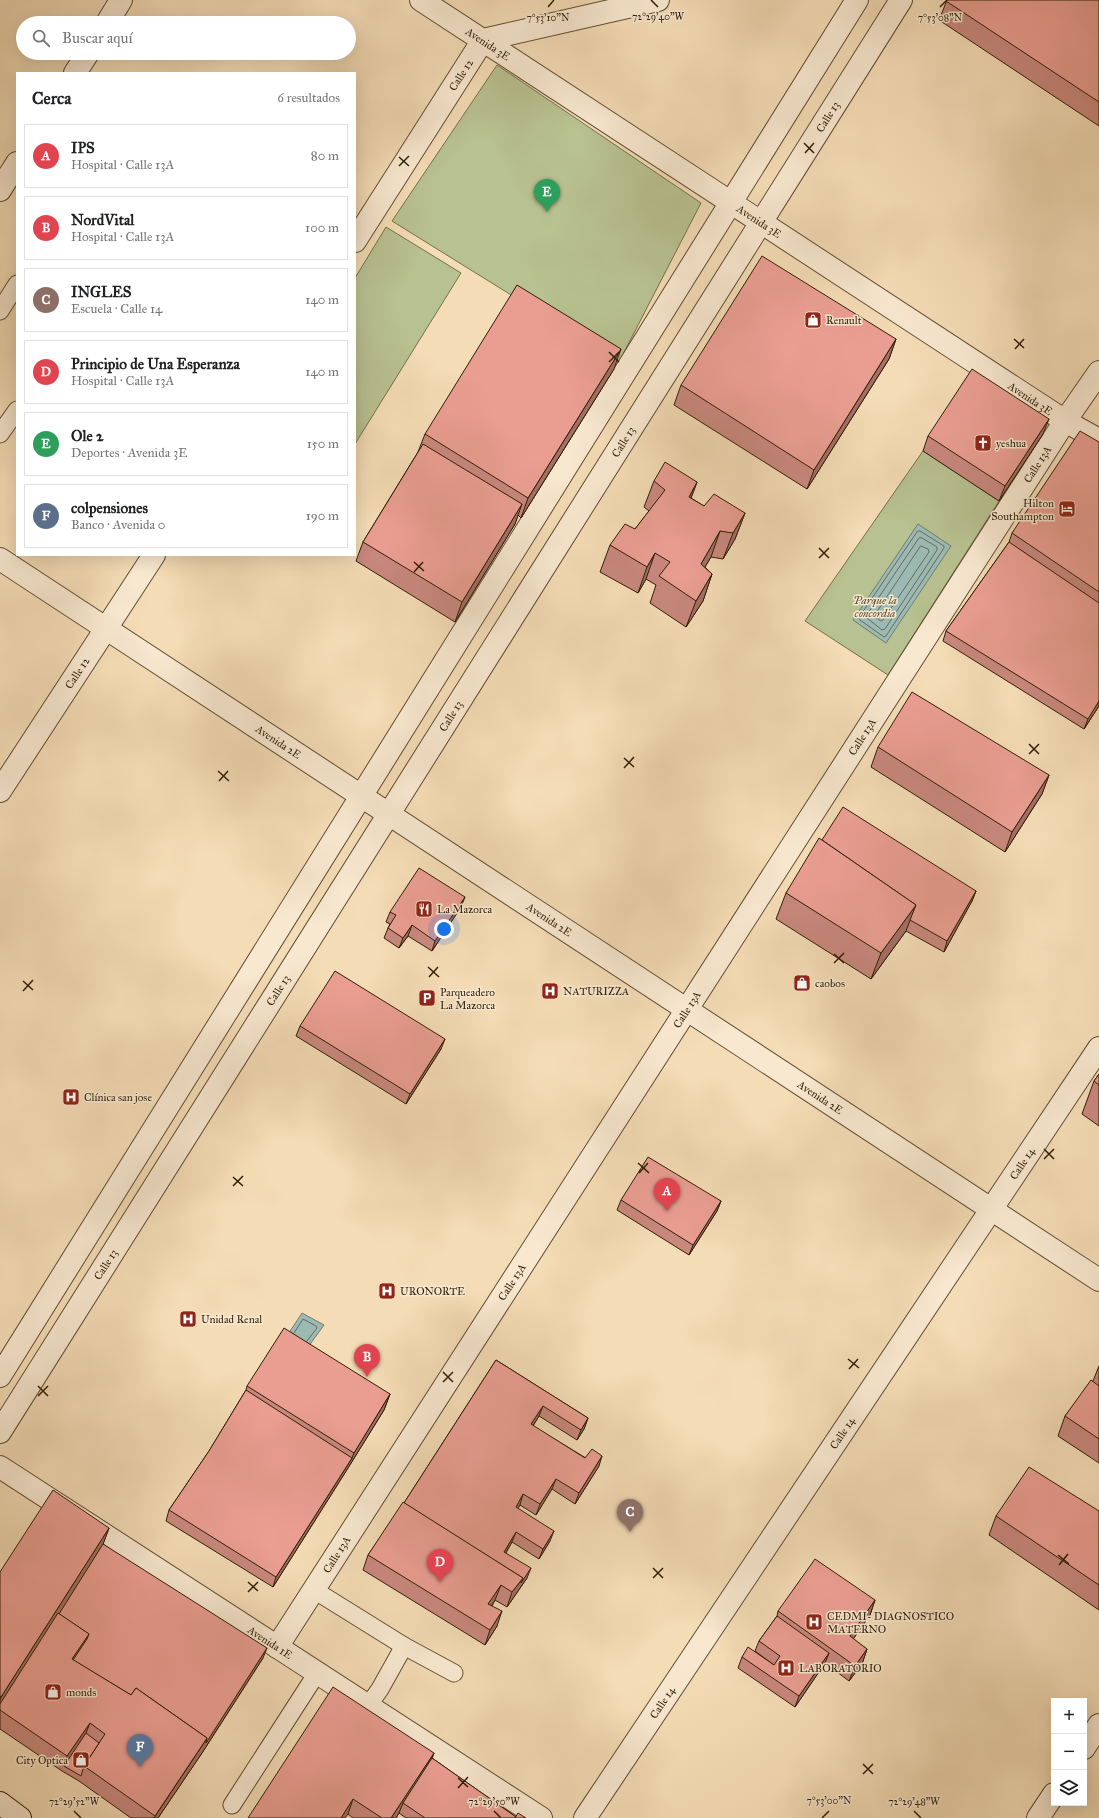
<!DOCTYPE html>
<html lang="es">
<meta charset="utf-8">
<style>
body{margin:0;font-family:"IM FELL Great Primer",serif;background:#f6f6f6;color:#202124}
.controls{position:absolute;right:12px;bottom:12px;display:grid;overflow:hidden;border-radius:0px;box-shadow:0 4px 16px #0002}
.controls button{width:36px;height:36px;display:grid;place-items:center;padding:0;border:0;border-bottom:1px solid #e0e0e0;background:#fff;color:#202124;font:20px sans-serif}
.you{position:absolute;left:444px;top:929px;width:14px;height:14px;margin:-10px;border:3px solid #fff;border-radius:50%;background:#1a73e8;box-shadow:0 0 0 6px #1a73e833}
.badge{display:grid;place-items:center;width:26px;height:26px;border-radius:50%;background:#0b8043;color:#fff;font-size:13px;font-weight:700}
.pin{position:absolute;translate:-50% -33px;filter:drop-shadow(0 1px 2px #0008)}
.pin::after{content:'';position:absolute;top:21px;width:14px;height:12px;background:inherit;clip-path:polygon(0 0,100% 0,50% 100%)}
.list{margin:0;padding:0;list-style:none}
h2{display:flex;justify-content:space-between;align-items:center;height:52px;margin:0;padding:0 16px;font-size:17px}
h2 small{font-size:13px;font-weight:400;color:#757577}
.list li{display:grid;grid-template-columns:26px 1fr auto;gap:12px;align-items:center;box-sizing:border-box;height:64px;margin:0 8px 8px;padding:0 8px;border:1px solid #e0e0e0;border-radius:0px}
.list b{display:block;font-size:15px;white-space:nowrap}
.list p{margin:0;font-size:13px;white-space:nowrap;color:#757577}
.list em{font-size:13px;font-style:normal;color:#757577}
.icon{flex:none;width:22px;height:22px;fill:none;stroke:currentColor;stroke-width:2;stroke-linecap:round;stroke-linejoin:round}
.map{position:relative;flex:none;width:1099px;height:1818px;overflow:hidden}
.search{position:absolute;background:#fff;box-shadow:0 4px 16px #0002;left:16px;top:16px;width:340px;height:44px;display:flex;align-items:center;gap:10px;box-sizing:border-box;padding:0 14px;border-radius:22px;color:#757577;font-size:15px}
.panel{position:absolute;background:#fff;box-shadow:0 4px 16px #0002;left:16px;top:72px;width:340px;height:484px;border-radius:0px}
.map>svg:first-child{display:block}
.green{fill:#b8c191;stroke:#746f4b}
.water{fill:#9cbab3;stroke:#717b6d}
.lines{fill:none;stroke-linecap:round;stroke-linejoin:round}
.shore{stroke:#666c5c;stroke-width:1}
.lane-casing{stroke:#614d31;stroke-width:19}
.street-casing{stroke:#614d31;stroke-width:24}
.secondary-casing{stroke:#301d05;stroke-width:24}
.lane{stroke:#f8e8d0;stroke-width:17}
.street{stroke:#f8e8d0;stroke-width:22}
.secondary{stroke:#f8e8d0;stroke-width:22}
.wall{fill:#c9887e;stroke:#301d05}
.shaded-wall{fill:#a46f66;stroke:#301d05}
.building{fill:#ea9e92;stroke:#301d05}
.ticks{fill:none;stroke:#301d05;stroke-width:1.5}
.labels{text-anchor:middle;stroke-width:3;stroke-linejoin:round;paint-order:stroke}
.street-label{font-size:11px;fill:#301d05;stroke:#f8e8d0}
.poi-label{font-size:11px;fill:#301d05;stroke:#f8e8d0;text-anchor:start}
.park-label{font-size:11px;font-style:italic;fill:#594e2f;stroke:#f8e8d0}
.ticks-label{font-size:10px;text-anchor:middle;fill:#301d05;stroke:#f8e8d0;stroke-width:3;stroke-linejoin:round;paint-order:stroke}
</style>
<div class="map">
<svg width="1099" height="1818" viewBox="0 0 1099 1818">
<rect width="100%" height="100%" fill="#f4dcb6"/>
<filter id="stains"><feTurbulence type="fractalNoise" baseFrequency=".005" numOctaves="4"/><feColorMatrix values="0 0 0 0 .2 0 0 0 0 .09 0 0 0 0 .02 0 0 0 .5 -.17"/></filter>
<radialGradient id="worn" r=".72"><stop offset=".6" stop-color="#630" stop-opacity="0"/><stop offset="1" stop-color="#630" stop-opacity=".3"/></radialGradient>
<g class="green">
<path d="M497,65l204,138 -82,159 -227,-141z"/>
<path d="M386,227l75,46 -106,171v-166z"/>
<path d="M923,451l76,50 -111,174 -83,-54z"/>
</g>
<g class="water">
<path d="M918,524l33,22 -65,97 -33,-23z"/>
<path d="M302,1313l22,12 -21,29 -20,-12z"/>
</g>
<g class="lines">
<g class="shore">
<path d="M918,531h2l24,15v2l-58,88 -2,1 -24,-17 -1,-2z"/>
<path d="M922,538l15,9v3l-52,79 -3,1 -15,-12 -1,-2 53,-78z"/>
<path d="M921,546l7,3 1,3 -46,68 -2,1 -6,-4v-2z"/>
<path d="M294,1333l9,-14 13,7 1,2 -10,13"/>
</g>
<g class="lane-casing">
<g id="lane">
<path d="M0,311l17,-27"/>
<path d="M0,434l17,-24"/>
<path d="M314,1590l90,56 50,27"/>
<path d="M368,1706l12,-17 24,-43"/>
<path d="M232,1805l85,-132"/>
</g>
</g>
<g class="street-casing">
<g id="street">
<path id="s1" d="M421,0l644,421 34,19"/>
<path d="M107,23l14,-23"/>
<path d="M75,73l13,-20"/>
<path d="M0,190l17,-27"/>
<path id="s2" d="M355,241l128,-201 175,-40"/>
<path id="s3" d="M0,559l1099,721"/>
<path id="s4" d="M0,791l154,-236"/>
<path d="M0,1376l857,-1376"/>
<path id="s5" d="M0,1432l901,-1432"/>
<path id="s6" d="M0,1467l541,351"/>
<path id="s7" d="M277,1647l788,-1226 34,-49"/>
<path d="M1084,1748l15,-23"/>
<path id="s8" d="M585,1818l514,-770"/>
<path d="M1038,1818l16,-24"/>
</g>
</g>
<g class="secondary-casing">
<path id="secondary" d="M0,1803l20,15"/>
</g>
<use href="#lane" class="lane"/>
<use href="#street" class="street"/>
<use href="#secondary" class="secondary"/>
</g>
<g class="wall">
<path d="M947,0h152v126l-160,-106z"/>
<path d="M896,339l-7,20 -82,130 -133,-84 7,-20z"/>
<path d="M614,369l-93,149 -3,-3 -3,9 -60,98 -99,-61 7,-19 55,-90 7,-18z"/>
<path d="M1043,434l-44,67 -76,-50 5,-15z"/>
<path d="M1099,442v264l-15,23 -141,-88 3,-10 63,-89 3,-9z"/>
<path d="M654,481l43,1 -6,16 13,8 41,7 -10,26 -12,20 -12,-2 -6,10 7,7 -9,27 -17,26 -36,-24 6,-18 -10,-6 -8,14 -38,-21 10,-27 25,-16 14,-18 -5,-4z"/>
<path d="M878,747l171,28 -7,19 -37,58 -134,-85z"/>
<path d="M822,840l154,51 -4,10 -28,51 -38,-21 -35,48 -95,-60 10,-26z"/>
<path d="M461,907l-29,44 -24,-15 -9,12 -15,-10 4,-10 2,-4 -4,-2 4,-10z"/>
<path d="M300,1026l141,23 -35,55 -110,-68z"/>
<path d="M1099,1074v52l-17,-12 12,-33z"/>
<path d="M621,1200l100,1 -4,10 -28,44 -72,-45z"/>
<path d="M496,1360l92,58 -4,11 -7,11 -38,-24 -6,10 66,40 -24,38 -23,-15 -16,26 -16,-10 -2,3 32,33 -11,18 -27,-17 -6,11 21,25 -20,29 -12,-7 -3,6 5,20 -12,19 -122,-75 5,-15 36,-52z"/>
<path d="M1099,1366v97l-41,-27 7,-20 28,-35z"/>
<path d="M247,1386l143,8 -6,16 -36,58 -75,119 -107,-66 3,-11 40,-59 37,-61z"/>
<path d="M1099,1511v99l-110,-75 7,-19z"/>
<path d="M109,1528l-6,16 160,114 -61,95 -44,65h-27l-52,-37 -17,-10 -62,-42v-157z"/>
<path d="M875,1600l-5,15 -17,24 14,10 -5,15 -13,17 -24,-18 -30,44 -57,-39 4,-11 32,8 -19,-14 4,-10 18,-25 1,-5z"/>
<path d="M434,1753l-2,5 84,59 10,1h-120l-7,-5 -3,5h-43l-5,-4 -100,4z"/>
</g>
<g class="shaded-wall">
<path d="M896,339l-7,20 -82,130 7,-19z"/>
<path d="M621,349l-7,20 -93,149 7,-20z"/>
<path d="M1049,419l-6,15 -44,67 6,-15z"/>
<path d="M697,482l-10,27 2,-12z"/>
<path d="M522,504l-7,20 -60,98 7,-20z"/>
<path d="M745,513l-10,26 -12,20 10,-26z"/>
<path d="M720,531l-9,26 -20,33 10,-26z"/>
<path d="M655,553l-9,26 -8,14 9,-26z"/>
<path d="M712,574l-9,27 -17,26 10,-26z"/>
<path d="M1099,701v5l-15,23 4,-10z"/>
<path d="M1049,775l-7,19 -37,58 7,-20z"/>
<path d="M976,891l-4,10 -28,51 3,-11z"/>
<path d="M465,897l-4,10 -29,44 3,-10z"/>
<path d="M916,905l-10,26 -35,48 10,-26z"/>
<path d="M412,925l-4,11 -9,12 4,-10z"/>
<path d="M445,1039l-4,10 -35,55 4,-10z"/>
<path d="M721,1201l-4,10 -28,44 4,-10z"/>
<path d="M390,1394l-6,16 -36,58 -75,119 3,-10 76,-119 2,-5z"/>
<path d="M543,1406l-4,10 -12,19 4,-11z"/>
<path d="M588,1418l-4,11 -7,11 4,-10z"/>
<path d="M602,1456l-3,10 -24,38 4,-11z"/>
<path d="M556,1479l-4,10 -16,26 4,-11z"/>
<path d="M523,1494l-3,11 -8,12 4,-10z"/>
<path d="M109,1528l-10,27 -99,155v-10l1,-3z"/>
<path d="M554,1531l-4,10 -11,18 4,-10z"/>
<path d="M516,1532l-4,10 -12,20 4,-10z"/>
<path d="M531,1568l-4,10 -20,29 5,-15z"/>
<path d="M501,1585l-6,15 -12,19 5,-15z"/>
<path d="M875,1600l-5,15 -25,36 5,-15z"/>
<path d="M502,1611l-5,15 -12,19 5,-15z"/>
<path d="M89,1634l-6,15 -11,16v-6z"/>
<path d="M267,1648l-4,10 -61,95 -44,65h-4z"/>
<path d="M867,1649l-5,15 -13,17 6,-15z"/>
<path d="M829,1653l-4,10 -30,44 4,-11z"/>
<path d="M90,1723l-6,15 -20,28 3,-10z"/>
<path d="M434,1753l-6,16 -25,34 -4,10 -3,5h-5z"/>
<path d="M353,1799l-5,15 -3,4h-4z"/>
</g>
<g class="building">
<path d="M947,0h152v102l-153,-101z"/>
<path d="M762,256l134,83 -82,131 -133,-85z"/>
<path d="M517,285l104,64 -93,149 -103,-64z"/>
<path d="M972,369l77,50 -44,67 -77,-50z"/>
<path d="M1080,431l19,11v150l-87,-59z"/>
<path d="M423,444l99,60 -60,98 -99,-60z"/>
<path d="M665,462l32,20 -8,15 15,9 10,-12 31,19 -12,20 -13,-2 -19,33 11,10 -16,27 -37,-25 11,-14 -15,-9 -8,14 -37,-22 15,-21 10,5 30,-39 -11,-9z"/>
<path d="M1009,542l90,61v98l-11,18 -142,-88z"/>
<path d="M912,692l137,83 -37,57 -134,-85z"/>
<path d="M843,807l133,84 -29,50 -37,-21 6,-15 -94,-65z"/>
<path d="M819,838l97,67 -35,48 -95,-60z"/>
<path d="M419,868l46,29 -30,44 -23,-16 -9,13 -15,-10 8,-13 -6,-3z"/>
<path d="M335,971l110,68 -35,55 -110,-68z"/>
<path d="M1099,1074v11l-5,-4z"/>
<path d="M648,1157l73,44 -28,44 -72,-45z"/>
<path d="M284,1328l106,66 -36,59 -107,-67z"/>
<path d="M496,1360l92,58 -7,12 -38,-24 -12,18 54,34 7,-9 10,7 -23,37 -23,-14 -16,25 -17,-10 -7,13 38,24 -11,18 -27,-17 -12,20 27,16 -10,15 2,-5 -119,-75z"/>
<path d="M1091,1380l8,6v53l-34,-23z"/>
<path d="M246,1390l106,68 -76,119 -107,-67 40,-59z"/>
<path d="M1029,1467l70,44v74l-103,-69z"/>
<path d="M53,1490l56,38 -108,169 -1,-1v-124z"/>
<path d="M403,1502l120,76 -11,14 -11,-7 -13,19 14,7 -12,19 -122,-75z"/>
<path d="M103,1544l164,104 -61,95 1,-5 -71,-50 -5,7 -58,-35 14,-21 2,-5 -30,-20z"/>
<path d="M815,1559l60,41 -25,36 17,13 -12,17 -77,-55z"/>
<path d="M58,1613l31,21 -17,25 59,36 5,-7 71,50 -52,78 -71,-50 21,-32 -15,-11 -23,33 -67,-46v-6z"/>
<path d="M777,1616l52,37 -30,43 -57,-39 6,-10 26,18 6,-9 -21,-15z"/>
<path d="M333,1687l101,66 -43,65h-9l-29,-19 -12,19h-93z"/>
<path d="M86,1733l13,10 -15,23 -3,10 -17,-10z"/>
<path d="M432,1758l84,59 -1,1h-90l-22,-15z"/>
<path d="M518,1813l8,5h-11z"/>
</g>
<path class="ticks" d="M651,0l7,7M548,7l6,-7M940,7l7,-7M804,143l10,10M805,153l9,-10M399,157l10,9M399,166l10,-10M1014,339l10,9M1015,349l9,-10M609,352l10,10M609,362l10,-10M819,548l10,10M819,558l10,-10M414,562l10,9M414,572l9,-10M1029,744l10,10M1029,754l10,-10M624,758l10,9M624,768l10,-11M218,771l11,10M219,781l9,-10M834,954l10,9M834,963l10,-10M428,967l11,10M429,977l9,-10M23,981l10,9M23,991l10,-11M1044,1149l10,10M1044,1159l10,-10M638,1163l11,10M639,1173l9,-10M233,1177l10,9M233,1186l10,-10M848,1359l11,9M849,1369l9,-10M443,1372l10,10M443,1382l10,-10M38,1386l10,10M38,1396l10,-10M1058,1555l11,9M1059,1565l9,-11M653,1568l10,10M653,1578l10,-10M248,1582l10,9M248,1592l10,-10M863,1764l10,10M863,1774l10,-10M458,1778l10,9M458,1788l10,-11M74,1811l7,7M494,1811l7,7M914,1811l7,7M822,1818l7,-7"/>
<defs>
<g id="shop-square" transform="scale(0.9)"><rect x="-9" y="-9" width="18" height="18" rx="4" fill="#8f2418" stroke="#f8e8d0"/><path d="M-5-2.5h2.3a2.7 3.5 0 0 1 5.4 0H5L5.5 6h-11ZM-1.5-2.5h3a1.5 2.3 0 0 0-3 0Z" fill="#fff"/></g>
<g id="church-square" transform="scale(0.9)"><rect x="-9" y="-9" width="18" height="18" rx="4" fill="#8f2418" stroke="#f8e8d0"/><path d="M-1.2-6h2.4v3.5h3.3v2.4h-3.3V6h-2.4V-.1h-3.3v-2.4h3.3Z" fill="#fff"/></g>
<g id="hotel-square" transform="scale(0.9)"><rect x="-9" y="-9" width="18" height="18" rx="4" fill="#8f2418" stroke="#f8e8d0"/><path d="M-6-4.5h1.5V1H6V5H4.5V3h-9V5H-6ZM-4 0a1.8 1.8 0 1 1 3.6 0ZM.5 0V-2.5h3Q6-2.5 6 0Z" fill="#fff"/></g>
<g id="restaurant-square" transform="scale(0.9)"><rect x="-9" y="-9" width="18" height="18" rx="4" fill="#8f2418" stroke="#f8e8d0"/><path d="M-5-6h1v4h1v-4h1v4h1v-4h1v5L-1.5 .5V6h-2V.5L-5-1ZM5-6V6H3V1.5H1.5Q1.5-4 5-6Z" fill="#fff"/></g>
<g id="hospital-square" transform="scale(0.9)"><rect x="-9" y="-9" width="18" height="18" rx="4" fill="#8f2418" stroke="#f8e8d0"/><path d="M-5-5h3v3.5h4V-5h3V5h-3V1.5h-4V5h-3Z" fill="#fff"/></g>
<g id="parking-square" transform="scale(0.9)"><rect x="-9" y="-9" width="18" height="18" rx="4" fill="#8f2418" stroke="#f8e8d0"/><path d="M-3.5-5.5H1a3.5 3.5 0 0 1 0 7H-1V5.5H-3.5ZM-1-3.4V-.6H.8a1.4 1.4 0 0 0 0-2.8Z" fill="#fff"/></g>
</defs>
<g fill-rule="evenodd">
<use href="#shop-square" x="813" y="320"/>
<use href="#church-square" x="983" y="443"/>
<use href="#hotel-square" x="1067" y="509"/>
<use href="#restaurant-square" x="424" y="909"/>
<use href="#shop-square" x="802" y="983"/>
<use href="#hospital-square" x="550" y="991"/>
<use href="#parking-square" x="427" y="998"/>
<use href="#hospital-square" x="71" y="1097"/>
<use href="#hospital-square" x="387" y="1291"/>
<use href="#hospital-square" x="188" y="1319"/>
<use href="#hospital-square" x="814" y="1622"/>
<use href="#hospital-square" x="786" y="1668"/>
<use href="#shop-square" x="53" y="1692"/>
<use href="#shop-square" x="81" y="1760"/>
</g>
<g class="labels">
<g class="street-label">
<text dy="4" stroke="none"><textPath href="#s1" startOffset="80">Avenida 3E</textPath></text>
<text dy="4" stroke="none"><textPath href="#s2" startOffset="197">Calle 12</textPath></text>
<text dy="4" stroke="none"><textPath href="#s5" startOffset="1554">Calle 13</textPath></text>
<text dy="4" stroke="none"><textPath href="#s1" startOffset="404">Avenida 3E</textPath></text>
<text dy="4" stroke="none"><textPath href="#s1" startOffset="728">Avenida 3E</textPath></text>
<text dy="4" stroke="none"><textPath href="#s5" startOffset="1170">Calle 13</textPath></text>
<text dy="4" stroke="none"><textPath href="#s7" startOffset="1406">Calle 13A</textPath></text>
<text dy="4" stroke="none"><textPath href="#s4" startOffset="141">Calle 12</textPath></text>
<text dy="4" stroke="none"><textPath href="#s5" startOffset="846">Calle 13</textPath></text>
<text dy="4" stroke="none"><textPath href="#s7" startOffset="1082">Calle 13A</textPath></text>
<text dy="4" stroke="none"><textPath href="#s3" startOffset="333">Avenida 2E</textPath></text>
<text dy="4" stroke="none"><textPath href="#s3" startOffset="657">Avenida 2E</textPath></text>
<text dy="4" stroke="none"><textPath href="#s5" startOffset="522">Calle 13</textPath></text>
<text dy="4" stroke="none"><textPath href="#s7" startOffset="758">Calle 13A</textPath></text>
<text dy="4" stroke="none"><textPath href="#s3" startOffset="981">Avenida 2E</textPath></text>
<text dy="4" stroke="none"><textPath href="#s8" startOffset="787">Calle 14</textPath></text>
<text dy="4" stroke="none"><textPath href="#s5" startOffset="198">Calle 13</textPath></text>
<text dy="4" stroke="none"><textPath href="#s7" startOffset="434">Calle 13A</textPath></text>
<text dy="4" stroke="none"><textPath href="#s8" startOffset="463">Calle 14</textPath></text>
<text dy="4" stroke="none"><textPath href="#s7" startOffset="110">Calle 13A</textPath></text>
<text dy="4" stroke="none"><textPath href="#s6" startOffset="322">Avenida 1E</textPath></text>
<text dy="4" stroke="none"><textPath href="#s8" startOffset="139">Calle 14</textPath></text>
</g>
<g class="poi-label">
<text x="826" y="324">Renault</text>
<text x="996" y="447">yeshua</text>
<text x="1054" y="507" text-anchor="end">Hilton<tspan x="1054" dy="13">Southampton</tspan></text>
<text x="437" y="913">La Mazorca</text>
<text x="815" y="987">caobos</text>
<text x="563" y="995">NATURIZZA</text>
<text x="440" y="996">Parqueadero<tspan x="440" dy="13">La Mazorca</tspan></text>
<text x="84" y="1101">Clínica san jose</text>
<text x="400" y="1295">URONORTE</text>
<text x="201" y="1323">Unidad Renal</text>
<text x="827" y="1620">CEDMI- DIAGNOSTICO<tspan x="827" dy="13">MATERNO</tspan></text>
<text x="799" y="1672">LABORATORIO</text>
<text x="66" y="1696">monds</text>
<text x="68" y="1764" text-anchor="end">City Optica</text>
</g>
<g class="park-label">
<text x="875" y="604">Parque la<tspan x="875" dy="13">concordia</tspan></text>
</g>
</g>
<g class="ticks-label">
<text x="658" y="20">72°29'40"W</text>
<text x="548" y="21">7°53'10"N</text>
<text x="940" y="21">7°53'08"N</text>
<text x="829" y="1804">7°53'00"N</text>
<text x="74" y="1805">72°29'52"W</text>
<text x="494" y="1805">72°29'50"W</text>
<text x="914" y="1805">72°29'48"W</text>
</g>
<rect width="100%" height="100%" filter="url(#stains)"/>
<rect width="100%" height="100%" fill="url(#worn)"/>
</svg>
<div class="controls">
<button>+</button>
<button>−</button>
<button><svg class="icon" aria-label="layers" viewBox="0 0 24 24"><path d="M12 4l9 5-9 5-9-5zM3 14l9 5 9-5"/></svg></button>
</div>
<div class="you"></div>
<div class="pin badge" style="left:667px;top:1211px;background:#e0444e">A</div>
<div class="pin badge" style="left:367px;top:1377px;background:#e0444e">B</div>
<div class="pin badge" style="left:630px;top:1532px;background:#8d6e63">C</div>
<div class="pin badge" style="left:440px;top:1582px;background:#e0444e">D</div>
<div class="pin badge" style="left:547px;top:212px;background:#2e9e5b">E</div>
<div class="pin badge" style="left:140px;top:1767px;background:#5c6f8a">F</div>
<div class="search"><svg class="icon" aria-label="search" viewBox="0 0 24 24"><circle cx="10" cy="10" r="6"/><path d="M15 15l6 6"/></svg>Buscar aquí</div>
<section class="panel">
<h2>Cerca<small>6 resultados</small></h2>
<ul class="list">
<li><span class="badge" style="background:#e0444e">A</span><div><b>IPS</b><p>Hospital · Calle 13A</p></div><em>80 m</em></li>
<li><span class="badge" style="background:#e0444e">B</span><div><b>NordVital</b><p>Hospital · Calle 13A</p></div><em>100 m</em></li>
<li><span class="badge" style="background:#8d6e63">C</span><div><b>INGLES</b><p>Escuela · Calle 14</p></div><em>140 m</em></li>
<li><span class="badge" style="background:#e0444e">D</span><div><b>Principio de Una Esperanza</b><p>Hospital · Calle 13A</p></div><em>140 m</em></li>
<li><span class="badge" style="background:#2e9e5b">E</span><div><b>Ole 2</b><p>Deportes · Avenida 3E</p></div><em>150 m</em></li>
<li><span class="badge" style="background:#5c6f8a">F</span><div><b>colpensiones</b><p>Banco · Avenida 0</p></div><em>190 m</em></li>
</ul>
</section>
</div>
